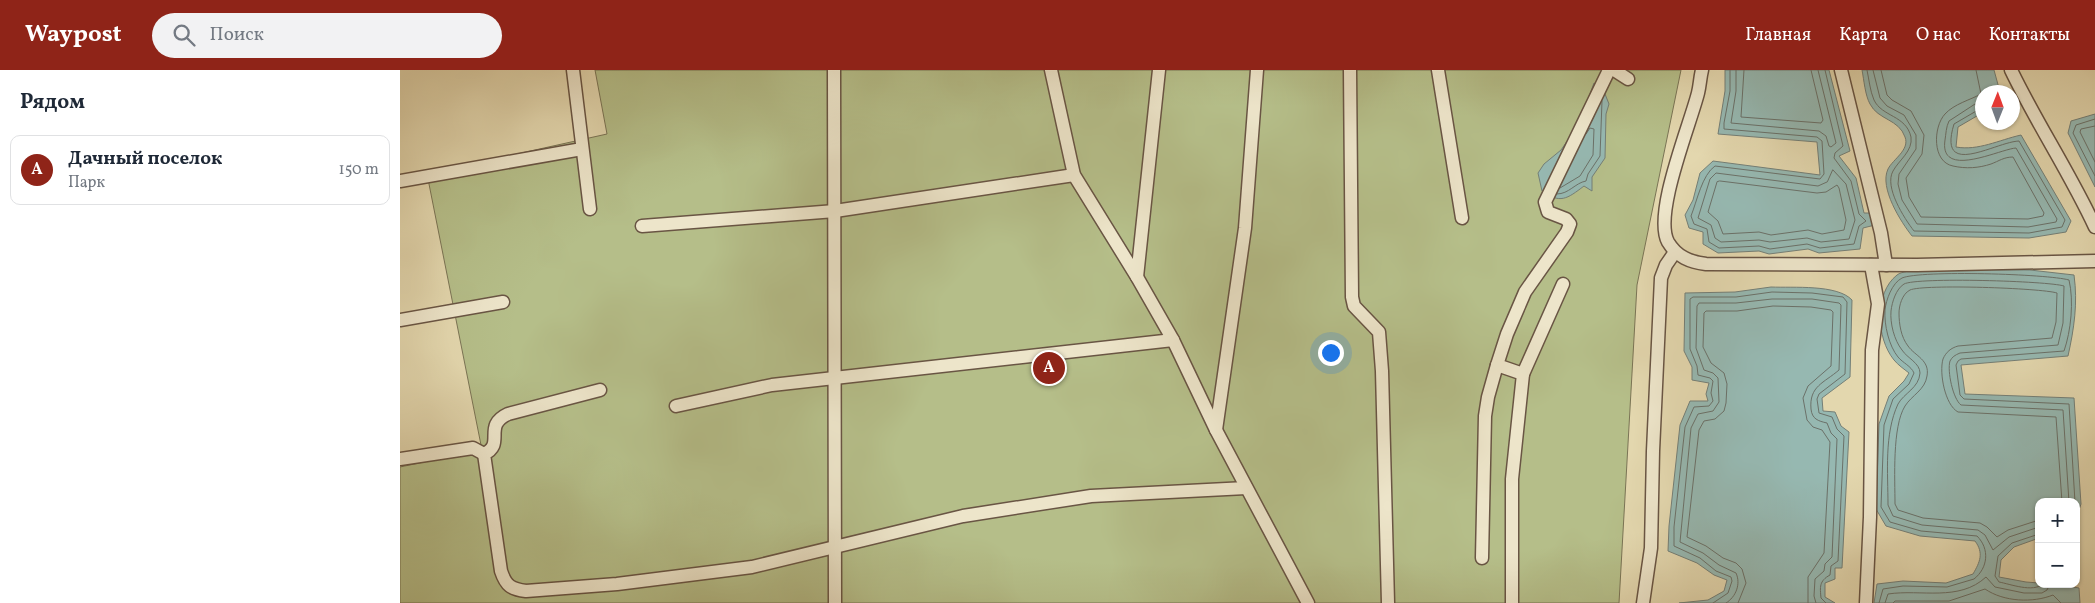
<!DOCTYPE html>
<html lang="ru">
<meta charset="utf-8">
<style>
body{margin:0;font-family:Vollkorn,serif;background:#f2f2f3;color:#1f2937}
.controls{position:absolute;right:15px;bottom:15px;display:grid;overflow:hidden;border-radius:10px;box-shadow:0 1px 4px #0004}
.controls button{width:45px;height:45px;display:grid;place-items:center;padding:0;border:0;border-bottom:1px solid #e0e1e3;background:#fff;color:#1f2937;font:25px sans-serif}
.compass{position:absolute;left:1575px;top:15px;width:45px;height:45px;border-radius:50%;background:#fff;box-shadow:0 1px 4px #0004;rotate:1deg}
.you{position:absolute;left:930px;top:282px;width:18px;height:18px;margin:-12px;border:4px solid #fff;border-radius:50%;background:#1a73e8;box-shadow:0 0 0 8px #1a73e833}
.badge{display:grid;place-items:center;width:32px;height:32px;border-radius:50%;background:#8f2418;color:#fff;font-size:16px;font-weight:700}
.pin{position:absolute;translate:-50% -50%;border:2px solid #fff;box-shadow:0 1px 5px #0006}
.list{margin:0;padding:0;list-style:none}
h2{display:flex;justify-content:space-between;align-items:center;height:65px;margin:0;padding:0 20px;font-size:21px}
h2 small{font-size:16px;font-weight:400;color:#747a83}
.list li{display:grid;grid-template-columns:32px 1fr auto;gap:15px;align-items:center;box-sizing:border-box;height:70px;margin:0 10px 10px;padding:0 10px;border:1px solid #e0e1e3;border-radius:10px}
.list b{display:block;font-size:19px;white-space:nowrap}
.list p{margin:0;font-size:16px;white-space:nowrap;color:#747a83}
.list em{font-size:16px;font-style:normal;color:#747a83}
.icon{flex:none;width:28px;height:28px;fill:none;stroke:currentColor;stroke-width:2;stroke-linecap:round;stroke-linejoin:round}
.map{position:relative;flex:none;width:1695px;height:533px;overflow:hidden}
header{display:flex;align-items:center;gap:30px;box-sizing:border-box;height:70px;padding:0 25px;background:#8f2418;color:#fff}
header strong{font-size:24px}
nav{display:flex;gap:28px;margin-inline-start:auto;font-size:18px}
.search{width:350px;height:45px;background:#f2f2f3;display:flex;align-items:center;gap:12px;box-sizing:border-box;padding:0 18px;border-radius:28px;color:#747a83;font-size:19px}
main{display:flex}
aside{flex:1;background:#fff}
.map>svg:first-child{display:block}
.green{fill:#b5be89;stroke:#7a7455}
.water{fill:#96b8b1;stroke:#747f77}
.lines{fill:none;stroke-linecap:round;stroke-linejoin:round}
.shore{stroke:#6b7169;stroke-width:1}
.minor-casing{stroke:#695544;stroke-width:15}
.minor{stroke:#ede5ca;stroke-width:12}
</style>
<header>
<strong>Waypost</strong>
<div class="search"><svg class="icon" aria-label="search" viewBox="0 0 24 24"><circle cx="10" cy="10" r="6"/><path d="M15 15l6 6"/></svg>Поиск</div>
<nav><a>Главная</a><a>Карта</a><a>О нас</a><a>Контакты</a></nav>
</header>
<main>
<aside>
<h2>Рядом<small></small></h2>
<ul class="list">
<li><span class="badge">A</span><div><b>Дачный поселок</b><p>Парк</p></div><em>150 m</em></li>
</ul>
</aside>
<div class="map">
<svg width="1695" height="533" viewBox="0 0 1695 533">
<rect width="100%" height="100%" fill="#e3d7ae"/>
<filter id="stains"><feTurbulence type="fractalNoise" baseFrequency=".004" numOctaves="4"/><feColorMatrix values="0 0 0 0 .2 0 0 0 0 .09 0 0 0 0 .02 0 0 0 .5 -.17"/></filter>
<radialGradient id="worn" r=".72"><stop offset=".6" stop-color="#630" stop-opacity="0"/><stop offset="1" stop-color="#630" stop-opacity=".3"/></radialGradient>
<path class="green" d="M195,0h1086l-44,215 -18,318h-1219v-136l82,-17 -55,-276 180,-40z"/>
<g class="water">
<path d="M1325,0h104l21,81 -11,5 17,22 8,35h11v12l-12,3 -3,21 -41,4 -11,-4 -39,5 -10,-3 -41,2 -15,-9v-12l-14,-4 -4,-13 8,-15 7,-27 13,-12 107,14 -3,-33 -99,-8 7,-43z"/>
<path d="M1462,0h132l6,22h-18v21l-24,14 -2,20c22,4 43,-7 65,-12l50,86 -5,11 -37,6 -117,-2c-11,-14 -33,-48 -24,-67 5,-10 22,-19 17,-32 -6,-18 -27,-17 -35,-33 -5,-9 -6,-24 -8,-34z"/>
<path d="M1194,13l9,6 6,15 -3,10 -1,44 -13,19v14l-8,-5c-17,13 -24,18 -42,5l-4,-18 6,-9 17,-14 18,-26z"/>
<path d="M1695,44v73l-27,-54 3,-12z"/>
<path d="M1520,199l110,1 44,5c4,28 0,54 -6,81l-107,9 4,29 109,4 7,106 -5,15v-17h-37v36l-25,9 -13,13 -2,17 27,5 13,1v1h18l22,4 1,15h-206l3,-19 26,-3 43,2 27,-9c7,-12 11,-21 2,-33l-55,-5 -34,-10 -10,-17 3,-85 10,-28 15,-15 5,-8c-5,-4 -11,-8 -15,-13 -18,-22 -20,-67 3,-85 5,-4 16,-4 23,-6z"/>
<path d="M1371,217c22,1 66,-3 81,13l-2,77 -28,21 1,13 12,1 6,14 8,6 -7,136h-7v11l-10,4v14l10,6h-156l29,-3 16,-9 3,-11 -13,-5 -17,-12 -29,-12 1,-25 11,-101 10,-24h18l-2,-7 3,-11 -17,-3v-13l-8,-16 1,-58 50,-1z"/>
</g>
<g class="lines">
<g class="shore">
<path d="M1330,0v21l-6,32v6l93,8 5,4 2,33 -4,5 -105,-13c-13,9 -18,35 -24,50l3,8 13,5 2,13 10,6 40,-2 11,3 37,-5 13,4 34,-4 5,-18 7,-5 -7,-7 -8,-33 -17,-23 1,-5 8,-7 -18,-76"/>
<path d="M1336,0v21l-5,32 88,8 7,5 3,10 2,1 5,-4 -18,-73"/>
<path d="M1344,0l-3,47 80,6 2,-3 -12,-50"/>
<path d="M1467,0c2,9 3,21 7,30 8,17 32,15 37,37 2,14 -12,23 -18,34 -9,16 11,47 21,60l115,2 33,-6 3,-7 -46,-79c-24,1 -82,39 -65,-17l24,-14 4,-1"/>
<path d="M1473,0l7,28 7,8 17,9 12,20v14l-17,25 -1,10 4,16 15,24 111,3 28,-5 1,-3 -41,-71c-16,1 -77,32 -71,-8 1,-6 1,-13 4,-19l26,-17 7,-1"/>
<path d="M1481,0l6,25 5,5 19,11 13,24 -2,19 -16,24 3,19 12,20 107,2 15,-3 1,-3 -31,-56c-9,0 -14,4 -22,7 -12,4 -25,5 -38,2 -21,-4 -20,-39 -8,-52 9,-10 25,-14 36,-20l-5,-24"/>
<path d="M1695,49l-19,6 -3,8 22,43"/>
<path d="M1695,56l-14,3 -1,3 15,30"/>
<path d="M1433,100l13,14 9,36 -6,19 -28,3 -14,-4 -37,4 -11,-2 -38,2 -6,-4 -4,-13 -13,-7 12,-39 6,-6 102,13 9,-4z"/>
<path d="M1320,111l97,12 9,-1 11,-7 2,3 7,32 -2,10 -22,4 -14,-4 -37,5 -12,-3 -36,2 -5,-13 -10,-9 9,-30z"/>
<path d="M1160,118l20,-12 13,-21 1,-26 -4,-1 -4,6"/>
<path d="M1157,124c12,0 18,-11 29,-13l2,-7 12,-18 2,-55"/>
<path d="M1639,450l-31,10 -11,7 -10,-10 -7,-4 -57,-5 -25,-8 -3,-6c0,-25 -3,-77 10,-98 7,-11 20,-16 22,-30 3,-16 -12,-20 -19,-30 -7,-9 -9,-22 -9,-33 0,-7 3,-19 11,-23 13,-6 131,-2 147,3l-1,29 -4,16 -94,8c-7,2 -12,6 -15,13 -4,14 2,46 15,53l98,5 6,85"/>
<path d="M1639,457l-30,10 -16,13 -8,-15 -7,-5 -56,-5 -29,-9 -5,-11c0,-32 -4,-71 10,-101 6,-11 21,-16 22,-31 0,-10 -13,-15 -18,-23 -8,-10 -12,-27 -11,-39 1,-9 5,-22 13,-27 13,-7 144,-3 160,2l-1,37 -5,22 -98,8c-5,2 -8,4 -10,8 -3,10 3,38 11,44l102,5 6,92"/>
<path d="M1639,464l-27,9 -14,13 -3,20 4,6c11,2 34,11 44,2"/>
<path d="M1313,533l15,-10 4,-12 -1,-4 -15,-6 -16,-13 -26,-12v-19l11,-100 9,-20 15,-1 4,-5 -2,-8 2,-12 -3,-3 -12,-3 -1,-9 -7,-17v-50l3,-2h43l36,-5 40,1 31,4 4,5 -2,72 -26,20 -2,5 2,14 13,4 5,12 7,7 -6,125 -7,5 -1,9c-11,6 -10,12 -9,23l5,5"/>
<path d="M1326,533c10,-6 15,-19 10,-30l-17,-8 -16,-12 -23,-11 11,-114 7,-14 15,-3 6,-9 -1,-24 -5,-5 -9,-3 -8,-22 1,-42 2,-3h37l36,-4h40l27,4 2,2 -2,65c-15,13 -30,16 -28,39 1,10 7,12 16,14l4,10 6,6 -5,118 -7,7 -1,7 -9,8 -1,17 2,7"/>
<path d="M1338,533l8,-20 -4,-14 -6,-6 -13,-5 -17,-12 -19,-9 12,-107 5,-9 11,-2 9,-8 2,-8 1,-19 -3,-11 -13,-10 -8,-16 1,-34 2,-2h31l36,-5 38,1 20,3 2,2 -2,54 -23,20 -5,12 4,22 6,7 9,3 8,12 -6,111 -16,24v26"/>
<path d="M1479,533l4,-14 20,-3 44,1 27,-8c14,-11 16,-30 3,-43l-56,-5 -31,-9 -9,-15 3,-82 9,-26 16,-15 5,-11c-3,-7 -11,-10 -16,-16 -9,-11 -14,-32 -13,-47 1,-10 7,-27 17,-32 19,-8 146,-4 167,2 5,21 2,51 -5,71l-103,8 -3,2 -2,4 4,30 4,4 105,5 6,98"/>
<path d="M1485,533l3,-9c33,-5 71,8 98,-17l9,10 29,6h18l5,-3 3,-6"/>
<path d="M1493,533l2,-2h54l36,-12c19,13 48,14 68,6l8,8"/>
</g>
<g class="minor-casing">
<g id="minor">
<path d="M173,0l17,139"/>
<path d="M434,0l1,533"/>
<path d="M651,0l23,105 63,102 36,63 43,90 92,173"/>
<path d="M950,0l2,227 2,9 25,26 3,39 6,232"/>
<path d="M1038,0l24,148"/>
<path d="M1214,0l14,9"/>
<path d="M1302,0c-2,8 -2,15 -4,23 -8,32 -45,121 -30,149 9,15 22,20 38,22l211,1 178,-4"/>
<path d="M1441,0l40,163 5,32"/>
<path d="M1611,0c26,54 59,103 84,157"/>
<path d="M0,111l182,-32"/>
<path d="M242,156l193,-15 239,-36"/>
<path d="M737,207l22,-207"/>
<path d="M0,250l103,-18"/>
<path d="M1123,304l40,-90"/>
<path d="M200,320l-92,24c-26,12 -2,30 -24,40l17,117c5,15 10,18 25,20l91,-7 135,-17 211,-51 128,-20 155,-8"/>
<path d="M276,336l96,-21 401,-45"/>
<path d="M816,360l29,-202 12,-158"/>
<path d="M0,389l73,-11 11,6"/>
<path d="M1082,488l3,-142 3,-19 9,-32"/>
<path d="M1112,533v-124l11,-105 -26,-9 10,-31 18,-42 42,-60 3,-8 -4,-5 -18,-7 -3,-10 64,-132"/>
<path d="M1243,533l8,-55 2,-97 8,-173 5,-13 9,-13"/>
<path d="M1466,533l4,-86 2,-167 6,-46 -7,-39"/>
</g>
</g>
<use href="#minor" class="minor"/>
</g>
<rect width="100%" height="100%" filter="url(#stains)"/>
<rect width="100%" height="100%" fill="url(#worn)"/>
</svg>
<div class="controls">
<button>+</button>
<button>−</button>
</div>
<svg class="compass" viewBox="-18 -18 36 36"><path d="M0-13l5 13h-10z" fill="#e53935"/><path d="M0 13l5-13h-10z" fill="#747a83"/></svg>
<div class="you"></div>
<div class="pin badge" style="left:649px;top:298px">A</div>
</div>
</main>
